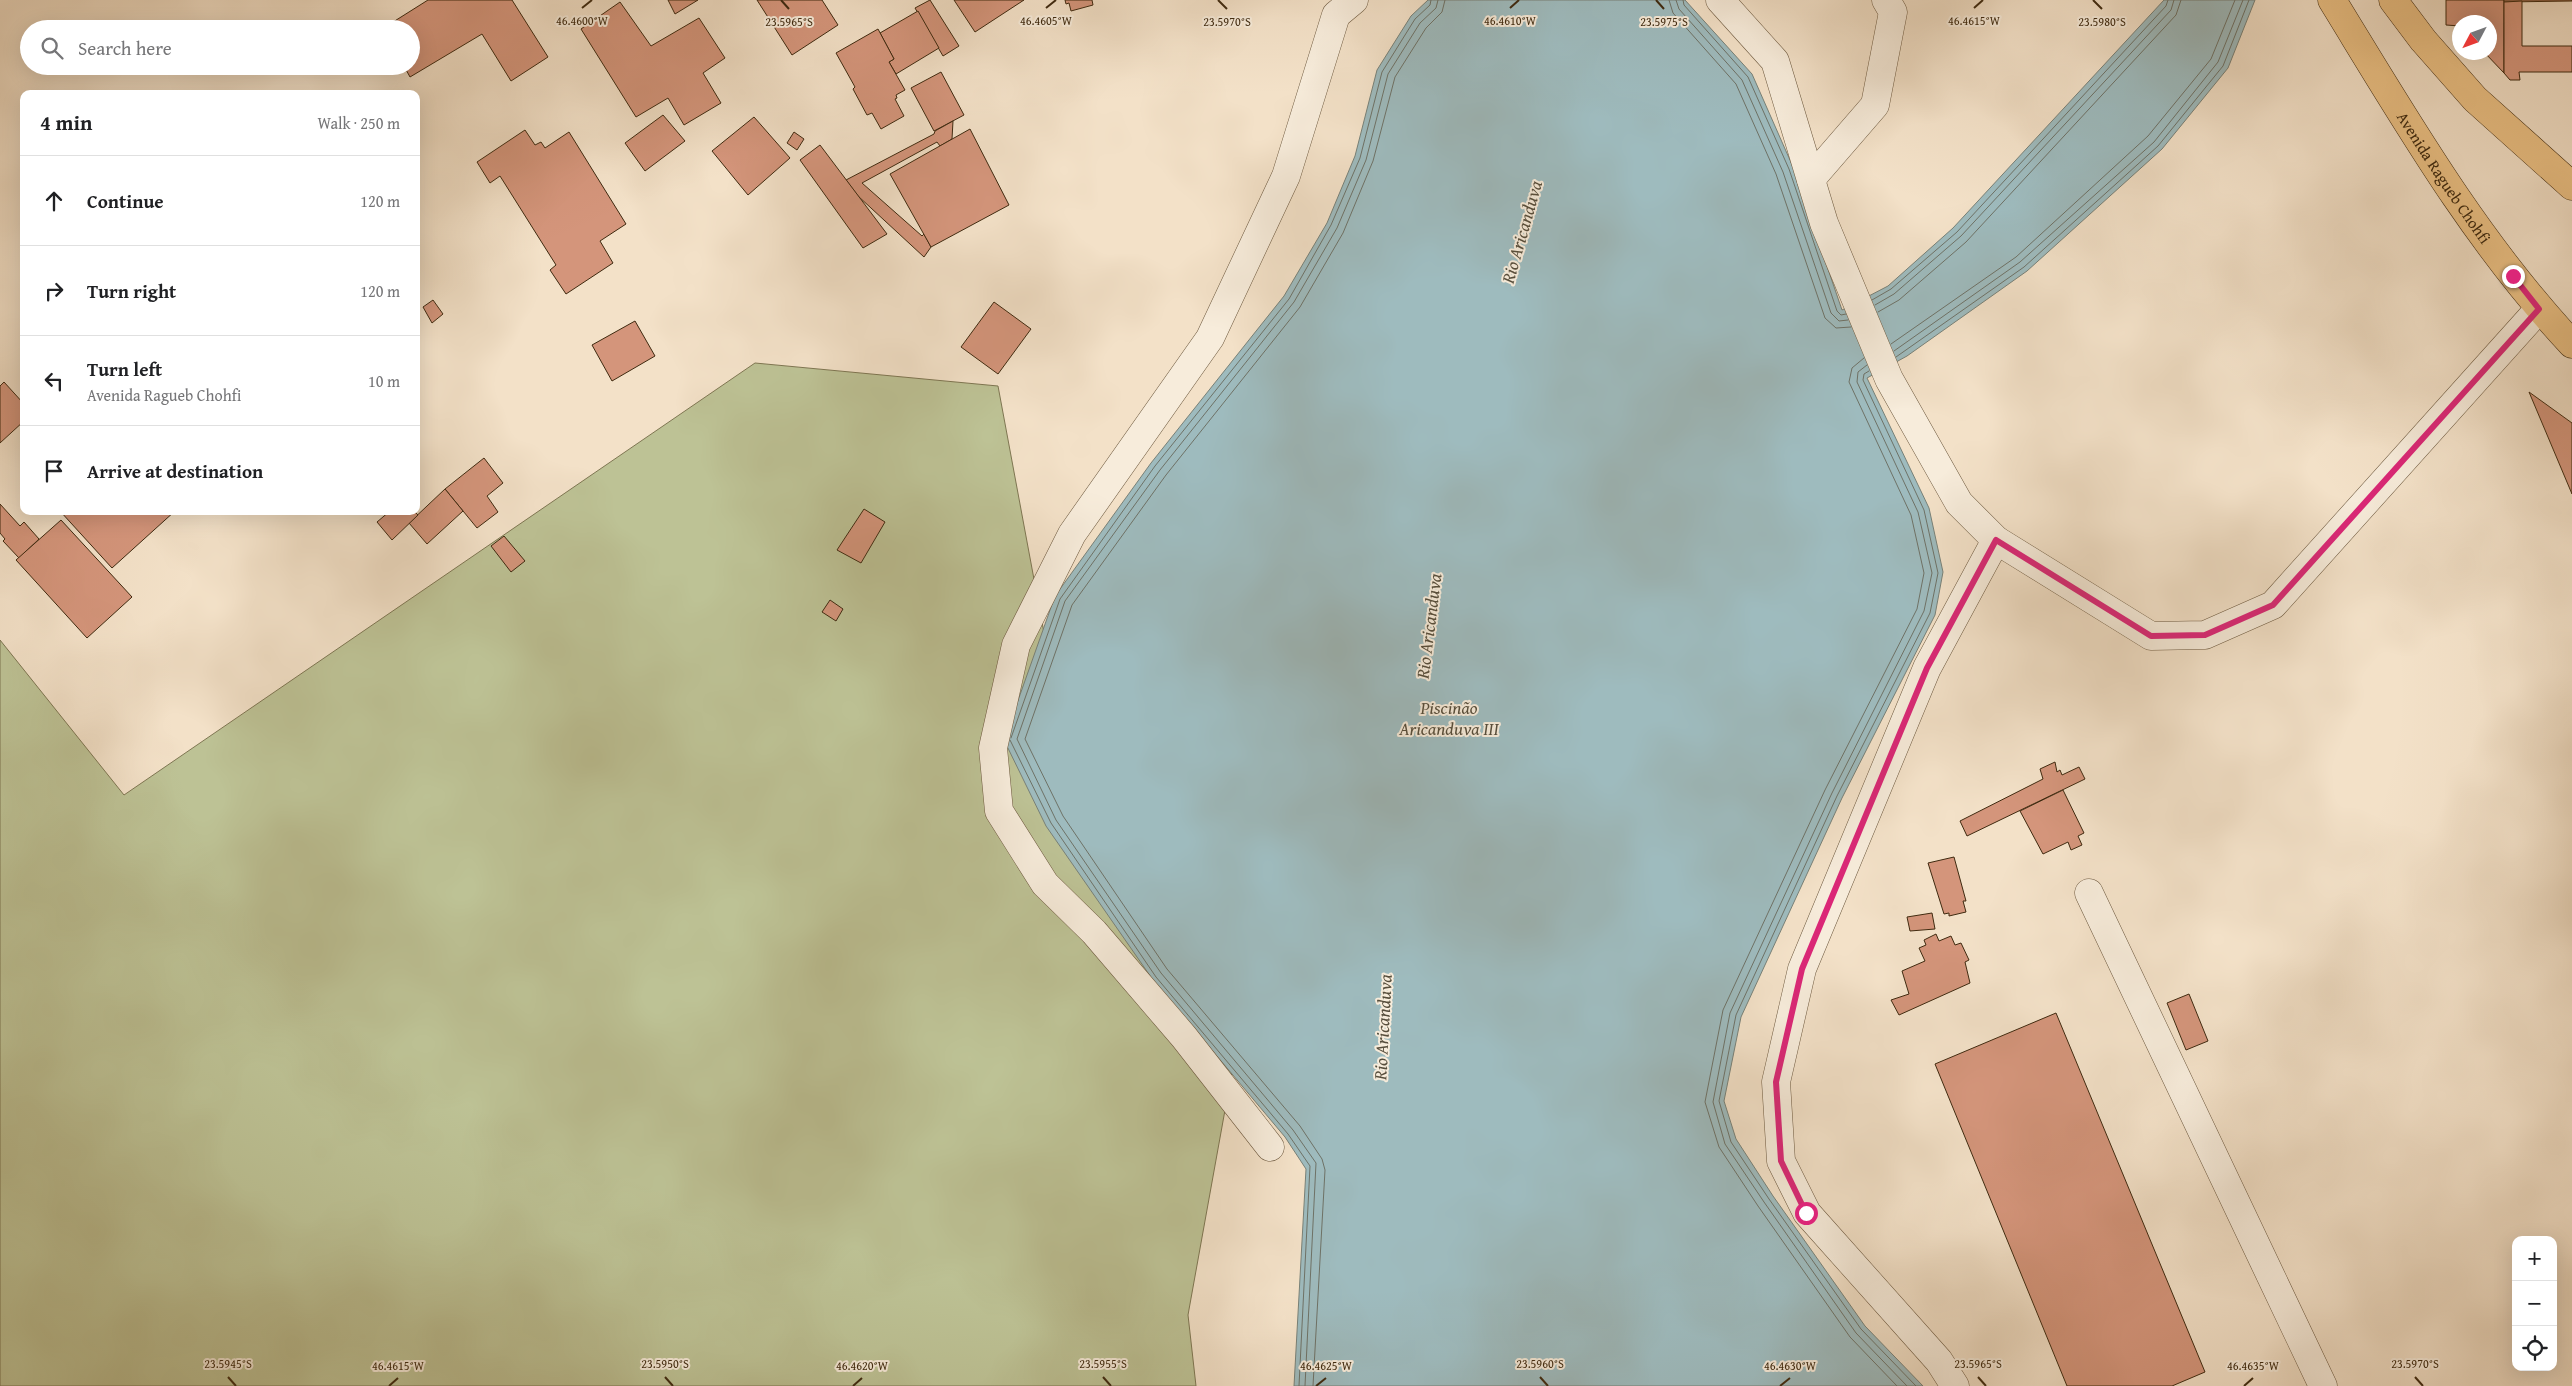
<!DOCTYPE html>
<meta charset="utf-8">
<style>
body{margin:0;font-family:"Gentium Book Plus",serif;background:#f2f2f2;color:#202124}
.controls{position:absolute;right:15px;bottom:15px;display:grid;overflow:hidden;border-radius:10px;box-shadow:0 5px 20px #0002}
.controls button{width:45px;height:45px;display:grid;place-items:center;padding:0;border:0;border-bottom:1px solid #e0e0e0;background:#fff;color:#202124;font:25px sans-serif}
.compass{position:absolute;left:2452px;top:15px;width:45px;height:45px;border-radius:50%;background:#fff;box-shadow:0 5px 20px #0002;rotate:229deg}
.stop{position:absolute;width:15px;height:15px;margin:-11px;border:4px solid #db2777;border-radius:50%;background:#fff}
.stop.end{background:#db2777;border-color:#fff;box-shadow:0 1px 5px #0008}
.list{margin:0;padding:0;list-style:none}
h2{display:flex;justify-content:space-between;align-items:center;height:65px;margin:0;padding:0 20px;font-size:21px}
h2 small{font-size:16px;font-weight:400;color:#757577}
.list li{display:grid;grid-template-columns:32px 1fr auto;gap:15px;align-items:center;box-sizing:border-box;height:90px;padding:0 20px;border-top:1px solid #e0e0e0}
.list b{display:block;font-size:19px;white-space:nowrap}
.list p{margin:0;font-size:16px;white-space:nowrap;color:#757577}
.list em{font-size:16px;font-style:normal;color:#757577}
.icon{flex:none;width:28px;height:28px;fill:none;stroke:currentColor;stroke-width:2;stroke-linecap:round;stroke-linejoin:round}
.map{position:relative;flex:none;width:2572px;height:1386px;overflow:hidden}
.search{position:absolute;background:#fff;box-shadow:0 5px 20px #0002;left:20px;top:20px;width:400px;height:55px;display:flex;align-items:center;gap:12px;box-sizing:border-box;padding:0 18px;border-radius:28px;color:#757577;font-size:19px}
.panel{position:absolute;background:#fff;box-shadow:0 5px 20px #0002;left:20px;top:90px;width:400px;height:425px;border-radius:10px}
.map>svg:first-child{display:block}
.green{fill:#bdc295;stroke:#7e7652}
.water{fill:#9ebbbe;stroke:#788178}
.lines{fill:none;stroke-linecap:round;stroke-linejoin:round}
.shore{stroke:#6e7267;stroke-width:1}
.building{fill:#d4957b;stroke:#3f2a10}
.minor-casing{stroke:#6c583e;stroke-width:29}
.major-casing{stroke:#3f2a10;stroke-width:29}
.minor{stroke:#f7ecdb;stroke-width:28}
.major{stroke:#eac084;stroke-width:28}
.route{stroke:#db2777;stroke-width:6}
.ticks{fill:none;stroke:#3f2a10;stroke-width:2}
.labels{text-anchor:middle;stroke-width:4;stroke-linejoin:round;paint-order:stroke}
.street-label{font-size:16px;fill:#3f2a10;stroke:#f7ecdb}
.water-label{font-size:18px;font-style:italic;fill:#574e3c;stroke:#f7ecdb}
.ticks-label{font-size:12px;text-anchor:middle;fill:#3f2a10;stroke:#f7ecdb;stroke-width:4;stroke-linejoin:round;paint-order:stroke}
</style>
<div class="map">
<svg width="2572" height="1386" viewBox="0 0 2572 1386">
<rect width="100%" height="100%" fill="#f3e1c8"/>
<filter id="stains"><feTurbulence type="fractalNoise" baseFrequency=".004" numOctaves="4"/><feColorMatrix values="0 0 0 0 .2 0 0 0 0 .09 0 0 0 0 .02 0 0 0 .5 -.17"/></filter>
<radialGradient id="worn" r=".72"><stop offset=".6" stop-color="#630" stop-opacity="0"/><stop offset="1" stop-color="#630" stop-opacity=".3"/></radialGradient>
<path class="green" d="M755,363l243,23 49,263 234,151 -93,515 8,71h-1196v-746l124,155z"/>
<path class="water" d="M1428,0h257l67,74 41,93 49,143 46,-24 65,-58 211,-228h91l-27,68 -66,81 -135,122 -120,85 -40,22 62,130 14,64 -8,43 -93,183 -101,219 -17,84 12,38 37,57 92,130 58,60h-629l12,-217 -21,-32 -132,-157 -107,-154 -42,-86 51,-144 96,-133 133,-167 43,-73 28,-67 22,-86 34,-54z"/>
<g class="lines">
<g class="shore">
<path d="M1669,0l4,13 63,71 40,90 49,144 11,10 15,-1"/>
<path d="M1676,0l3,9 63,71 41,92 48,141 8,8 9,-1"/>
<path d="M1683,0l1,5 64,72 41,92 48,142 4,4 5,-1"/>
<path d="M1872,300l19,-11 66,-57 209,-226 2,-6"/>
<path d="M1875,305l19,-11 67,-58 210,-226 3,-10"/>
<path d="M1878,312l21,-12 67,-58 210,-227 5,-15"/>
<path d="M1891,344l125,-87 132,-121 63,-77 24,-59"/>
<path d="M1894,351l126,-89 134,-120 64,-80 25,-62"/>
<path d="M1896,357l128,-90 134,-121 65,-80 26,-66"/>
<path d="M1864,358l-12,10 -3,14 62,133 13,58 -7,36 -92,181 -102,220 -18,92 14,45 39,59 92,131 47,49"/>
<path d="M1867,365l-9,7 -1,10 61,130 14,61 -8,38 -92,182 -102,220 -17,89 12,42 39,58 92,131 51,53"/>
<path d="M1869,371l-5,3 -1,6 61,130 14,63 -8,40 -93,183 -101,219 -17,86 12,41 38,57 92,130 55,57"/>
<path d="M1011,738l49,-139 95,-133 134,-167 42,-74 29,-67 22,-86 33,-53 15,-14 1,-5"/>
<path d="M1010,740l41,83 105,154 132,157 22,32 -11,220"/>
<path d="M1305,1386l11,-223 -23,-33 -132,-157 -105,-153 -39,-81 48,-138 95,-131 134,-168 43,-74 29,-68 22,-86 32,-51 16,-15 2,-8"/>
<path d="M1313,1386l12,-216 -3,-11 -22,-33 -133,-157 -104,-153 -38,-77 47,-134 94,-130 134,-168 43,-74 30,-72 22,-84 31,-49 16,-16 3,-12"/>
</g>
</g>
<g class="building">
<path d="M428,0h84l36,57 -37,24 -29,-47 -72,43 -6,-11h7v-37h-29z"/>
<path d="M668,0h30l-23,14z"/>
<path d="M757,0h65l16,25 -46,30z"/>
<path d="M930,0l29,46 -16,10 -28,-48z"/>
<path d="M954,0h70l-49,32z"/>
<path d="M1065,0h27l1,5 -22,6 -2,-8 -3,1z"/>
<path d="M2446,0h58v73l-20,-21h6v-30h-30v4l-14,-1z"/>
<path d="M2504,0h68v1l-68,1z"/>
<path d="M2522,1v45h50v26h-53l1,8h-10l-6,-7v-71z"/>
<path d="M620,2l31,44 48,-28 26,40 -22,15 18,30 -37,22 -16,-27 -32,19 -55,-88z"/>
<path d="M918,11l21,37 -43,26 -7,-12 5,-3 -14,-26z"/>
<path d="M878,29l16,30 -5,3 16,28 -9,5 1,3 -2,1 9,17 -23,13 -9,-16 -5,2 -14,-26 2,-2 -19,-34z"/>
<path d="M941,72l23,43 -30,16 -23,-43z"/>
<path d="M663,115l22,26 -40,30 -20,-28z"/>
<path d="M754,117l36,41 -42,37 -36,-44z"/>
<path d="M953,121l-1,18 -12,7 -3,-4 -75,41 60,53 2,-2 7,13 -7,10 -66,-61 -12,-16 88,-46 1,-3z"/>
<path d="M970,129l39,76 -78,42 -41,-73z"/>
<path d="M525,130l10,15 6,-3 4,6 24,-16 57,92 -26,17 13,22 -47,31 -16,-24 6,-5 -56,-89 -10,7 -13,-21z"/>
<path d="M794,132l10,7 -7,11 -10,-7z"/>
<path d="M820,145l67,89 -24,14 -63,-88z"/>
<path d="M433,300l10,14 -11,9 -9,-16z"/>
<path d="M994,302l37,27 -33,45 -37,-27z"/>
<path d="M635,321l20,35 -43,25 -20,-36z"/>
<path d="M4,382l20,22v17l-24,22v-57z"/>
<path d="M2529,392l43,31v71z"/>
<path d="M484,458l19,25 -16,13 11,16 -21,16 -32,-39z"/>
<path d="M445,489l18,22 -36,33 -18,-21z"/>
<path d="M0,504l20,22 4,-4 15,17 -20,19 -16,-17 2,-2 -5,-6z"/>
<path d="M864,509l21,13 -24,41 -24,-13z"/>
<path d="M60,511h115l-63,57z"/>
<path d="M390,511h24l4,4 -26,25 -15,-18z"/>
<path d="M61,520l71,77 -45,41 -71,-78z"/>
<path d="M504,536l21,25 -14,11 -20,-26z"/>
<path d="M830,600l13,9 -7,12 -14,-9z"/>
<path d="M2055,762l2,10 3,-2 2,5 17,-8 6,12 -118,57 -7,-15 83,-42 -3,-10z"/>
<path d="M2063,790l21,43 -6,3 4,9 -11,5 -3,-8 -25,12 -23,-43z"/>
<path d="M1954,857l12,44h-3l3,11 -17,4v-3l-5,1 -16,-51z"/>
<path d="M1932,913l3,16 -25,2 -3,-14z"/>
<path d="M1936,934l3,7 12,-5 4,9 6,-2 8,17 -4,2 5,21 -71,32 -8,-15 18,-6 -7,-23 23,-10 -6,-13 7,-3 -2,-5z"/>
<path d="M2189,994l19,47 -22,9 -19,-47z"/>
<path d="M2056,1013l149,359 -33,14h-105l-132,-322z"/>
</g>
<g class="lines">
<g class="minor-casing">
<g id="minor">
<path d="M1720,0l55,61 49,162 65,156 70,124 37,37 155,96 54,-1 68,-30 266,-296"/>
<path d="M1811,179l64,-74 18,-93 -7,-12"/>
<path d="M2089,893l234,493"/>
<path d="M1270,1147l-86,-110 -90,-105 -49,-48 -46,-73 -6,-63 23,-103 56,-111 138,-196 76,-162 50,-161 18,-15"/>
<path d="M1955,1386l-16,-25 -132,-148 -26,-52 -5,-79 26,-113 125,-301 69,-128"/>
</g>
</g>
<g class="major-casing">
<g id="major">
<path id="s1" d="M2332,0c73,119 144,242 240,344"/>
<path d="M2393,0l30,40 52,59 97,87"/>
</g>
</g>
<use href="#minor" class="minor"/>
<use href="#major" class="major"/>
</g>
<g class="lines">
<path class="route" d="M1806,1213l-25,-52 -5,-79 26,-113 125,-301 69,-128 155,96 54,-1 68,-30 266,-296 -26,-33"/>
</g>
<path class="ticks" d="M781,0l8,9M1218,0l9,9M1656,0l8,9M2093,0l9,9M582,8l10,-8M1046,8l10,-8M1510,8l9,-8M1974,8l9,-8M228,1377l8,9M665,1377l8,9M1103,1377l8,9M1540,1377l8,9M1978,1377l8,9M2415,1377l8,9M389,1386l9,-8M853,1386l9,-8M1316,1386l10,-8M1780,1386l10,-8M2244,1386l9,-8"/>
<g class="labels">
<g class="street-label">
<text dy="6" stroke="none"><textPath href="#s1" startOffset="210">Avenida Ragueb Chohfi</textPath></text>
</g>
<g class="water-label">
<text transform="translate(1522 232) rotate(-74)" y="6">Rio Aricanduva</text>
<text transform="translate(1429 626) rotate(-83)" y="6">Rio Aricanduva</text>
<text x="1449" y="714">Piscinão<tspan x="1449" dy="21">Aricanduva III</tspan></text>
<text transform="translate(1383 1027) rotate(-87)" y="6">Rio Aricanduva</text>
</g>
</g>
<g class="ticks-label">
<text x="582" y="25">46.4600°W</text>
<text x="1046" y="25">46.4605°W</text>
<text x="1510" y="25">46.4610°W</text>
<text x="1974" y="25">46.4615°W</text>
<text x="789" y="26">23.5965°S</text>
<text x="1227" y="26">23.5970°S</text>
<text x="1664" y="26">23.5975°S</text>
<text x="2102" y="26">23.5980°S</text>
<text x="228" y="1368">23.5945°S</text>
<text x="665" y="1368">23.5950°S</text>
<text x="1103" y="1368">23.5955°S</text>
<text x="1540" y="1368">23.5960°S</text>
<text x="1978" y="1368">23.5965°S</text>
<text x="2415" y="1368">23.5970°S</text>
<text x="398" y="1370">46.4615°W</text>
<text x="862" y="1370">46.4620°W</text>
<text x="1326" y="1370">46.4625°W</text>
<text x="1790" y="1370">46.4630°W</text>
<text x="2253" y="1370">46.4635°W</text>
</g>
<rect width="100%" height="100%" filter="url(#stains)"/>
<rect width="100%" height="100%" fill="url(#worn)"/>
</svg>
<div class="controls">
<button>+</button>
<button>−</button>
<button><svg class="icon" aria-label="locate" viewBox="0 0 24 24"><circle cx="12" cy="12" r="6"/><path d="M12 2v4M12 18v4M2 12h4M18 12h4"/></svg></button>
</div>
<svg class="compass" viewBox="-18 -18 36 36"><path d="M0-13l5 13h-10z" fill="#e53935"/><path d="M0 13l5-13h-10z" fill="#757577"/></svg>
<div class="stop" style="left:1806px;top:1213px"></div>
<div class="stop end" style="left:2513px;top:276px"></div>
<div class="search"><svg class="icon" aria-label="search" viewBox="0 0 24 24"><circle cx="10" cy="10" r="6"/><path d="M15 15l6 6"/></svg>Search here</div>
<section class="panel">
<h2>4 min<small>Walk · 250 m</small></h2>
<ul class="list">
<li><svg class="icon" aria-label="ahead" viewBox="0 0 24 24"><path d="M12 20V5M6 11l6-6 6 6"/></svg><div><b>Continue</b></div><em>120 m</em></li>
<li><svg class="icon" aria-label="right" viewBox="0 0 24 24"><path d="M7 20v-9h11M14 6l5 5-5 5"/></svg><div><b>Turn right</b></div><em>120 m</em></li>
<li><svg class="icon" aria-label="left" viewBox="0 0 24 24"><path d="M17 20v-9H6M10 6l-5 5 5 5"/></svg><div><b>Turn left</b><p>Avenida Ragueb Chohfi</p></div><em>10 m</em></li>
<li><svg class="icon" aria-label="arrive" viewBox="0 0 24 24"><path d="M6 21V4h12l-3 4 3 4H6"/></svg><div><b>Arrive at destination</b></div></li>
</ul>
</section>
</div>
